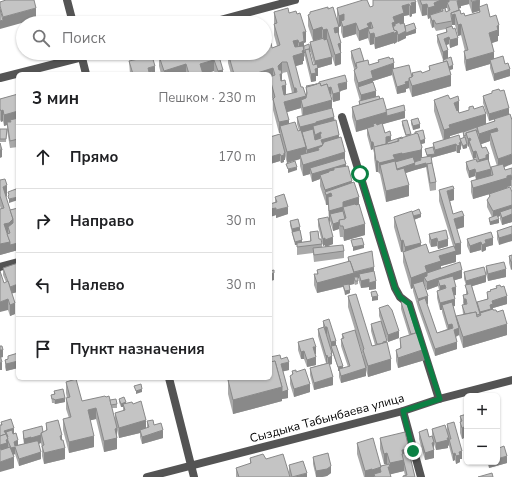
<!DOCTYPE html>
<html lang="ru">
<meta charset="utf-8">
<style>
body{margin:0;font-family:"Nunito Sans",sans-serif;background:#f2f2f2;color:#202124}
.controls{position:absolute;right:12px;bottom:12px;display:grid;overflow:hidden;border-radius:6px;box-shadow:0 1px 3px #0004}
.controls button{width:36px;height:36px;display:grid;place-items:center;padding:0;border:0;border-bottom:1px solid #e0e0e0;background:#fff;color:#202124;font:20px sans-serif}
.stop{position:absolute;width:12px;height:12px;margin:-9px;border:3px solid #0b8043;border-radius:50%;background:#fff}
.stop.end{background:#0b8043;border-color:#fff;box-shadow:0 1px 4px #0008}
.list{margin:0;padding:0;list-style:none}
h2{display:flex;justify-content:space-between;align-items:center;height:52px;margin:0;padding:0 16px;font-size:17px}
h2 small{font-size:13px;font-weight:400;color:#757577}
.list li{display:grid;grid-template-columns:26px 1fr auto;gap:12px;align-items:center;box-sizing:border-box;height:64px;padding:0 16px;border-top:1px solid #e0e0e0}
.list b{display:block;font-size:15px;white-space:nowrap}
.list em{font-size:13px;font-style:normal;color:#757577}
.icon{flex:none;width:22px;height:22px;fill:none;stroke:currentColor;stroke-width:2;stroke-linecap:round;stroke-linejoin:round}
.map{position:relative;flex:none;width:512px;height:477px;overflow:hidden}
.search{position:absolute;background:#fff;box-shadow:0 1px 3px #0004;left:16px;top:16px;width:256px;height:44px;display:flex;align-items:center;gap:10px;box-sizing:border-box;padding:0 14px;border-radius:22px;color:#757577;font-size:15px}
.panel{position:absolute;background:#fff;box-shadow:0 1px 3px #0004;left:16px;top:72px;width:256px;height:308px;border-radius:6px}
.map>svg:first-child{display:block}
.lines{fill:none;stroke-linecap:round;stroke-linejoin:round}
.minor{stroke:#545454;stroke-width:8}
.tertiary{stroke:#545454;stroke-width:8}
.wall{fill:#a9a9a9;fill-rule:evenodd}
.shaded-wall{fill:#898989}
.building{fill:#c4c4c4;stroke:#898989;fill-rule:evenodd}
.route{stroke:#0b8043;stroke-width:5}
.labels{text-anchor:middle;stroke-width:3;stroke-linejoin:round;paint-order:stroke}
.street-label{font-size:12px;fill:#000;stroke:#fff}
</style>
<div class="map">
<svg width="512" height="477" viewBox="0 0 512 477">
<rect width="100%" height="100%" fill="#fff"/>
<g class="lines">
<g class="minor">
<path d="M67,0l6,23"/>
<path d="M209,23l86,-23"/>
<path d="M81,54l5,20"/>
<path d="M0,78l98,-25"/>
<path d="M342,117l53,171 5,9 9,7 30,95"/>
<path d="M0,267l18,-5"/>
<path d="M169,378l25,99"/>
<path d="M403,411l18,66"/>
</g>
<path class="tertiary" d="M147,477l256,-66 36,-12 73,-19"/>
</g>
<g class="wall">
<path d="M415,0l1,13 -4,1v2l-2,1 -1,-2 -5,1v8l1,2 11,7 -10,3v2l-9,4 -3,2v-1l-19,6 -1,-5 -4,1 -2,-7 -9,3 -3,-7 -13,4 -2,-6v-6h-2v11l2,14v13l-6,2 -7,-22 4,20 -14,4v8h-2v5l-5,1 -6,-25 -1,-1v-1v6h-1v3l-8,2 6,21 5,11v-11l13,-3v-2l28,7 -8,2 1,9 -7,2 -2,-8h-1l2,15 13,51 1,7 6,16 7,21 6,31 -21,6 -1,-4h-3l-1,-8 -6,2 -3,-10 -1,1 -1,-17h-2l-1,-5v1l-5,-15v-7l-8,3 -2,-8 -7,2 -3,-10v-7l-13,4 -2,-7v4h-1v2l-3,1 -1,-2 -10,3v-27l10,-3v-1h-1l-6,-23v-9l-3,-11v-16h-39l-3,-11v-10l44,-5 5,-2 -3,-11v-23l15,1 17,29 -2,1v3l6,2v-6l3,-1 -5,-15v-11h2v-3l18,-3 9,10v-11l33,-1zM310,50l4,15h-1l-3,-11zM287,72l5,21 -6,2 -4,-14v-8zM301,108l1,8 -5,1v7l2,7h-1l-9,-7 -2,-12z"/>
<path d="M417,0h63v6l10,11 9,19h-1v5l-6,2 2,16 11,5 5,12 -16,5 -4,-13v-4l-24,7 -2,-9v-11h1l-4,-16 -3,1 -3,-11h-3v3l6,17 -8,3 -1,-4 -3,1 2,13 -5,2 -6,-18v-7l9,-3v-3l-10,2 -2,-4 -2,1 -2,-6v-4l-2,1 -1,-4 -5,1zM469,4l3,9 7,-2v1l-14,4 -4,-2 -2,-6h2v-2zM445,8h2l1,3 -2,1z"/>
<path d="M351,51l18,14 9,-3v-2l16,9 18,8v-4h10l7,-2v-5l14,-4v-2l10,9 -3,1 1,16 -39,11 -3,-9 -3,1v3l-9,2 -5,-19 -19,6 3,16 4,2 6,11 19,8 -23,6 3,9 6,8 15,-4 -4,-12v-4l9,14 4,-1v-2l10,11 -4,1 1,14 5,-1 -2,-8 8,-2v-4l10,-3 -9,-29v-11l16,-1 9,13v1l10,-3v-3l5,2 12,15 8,-3v-2l-5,2 -6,-18v-7l9,-3v-2l12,76 1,3 7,-2v23l-1,-5 -4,1 5,5v30l-10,3 -2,-6v-3l-2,1 1,6 -9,2 -1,-4v-3l3,-1 -5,-10v-7l2,-3v-3l-16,5 -2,-7v-11l5,-1 -1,-4 -6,2 -3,-9v-7h11l-1,-4 -3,1 -4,-11v-2l-1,1 -1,-2v3l-4,1 -2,-4v4l-1,1v3h-3l-1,-2 -25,7 5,24v8l-6,1 -4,-24 -11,3 -10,3 4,23 -23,6 -6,-28 -2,-2h-2l-2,-14v-5l-1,-4 -2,1 -4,-15v-6l-11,3 -4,-15v-10l7,-2v-4h1l-6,-21v-11l-3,-11zM463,132v6l-3,1 -10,-1v-2zM490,141v3l7,22 -6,1v8l-2,-13 -8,-18z"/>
<path d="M218,53l5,21h-8l-1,-3 -10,3h-43l-2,-8v-10z"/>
<path d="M129,61l26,13h-25z"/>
<path d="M18,94v53l-8,1 -3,-18v-5l-3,1 -1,-5 -2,1 -1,-2v-21z"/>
<path d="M411,120l9,8 -7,2 -2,-6z"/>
<path d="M0,129h7l-1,13h-6z"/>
<path d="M0,180l7,16 -1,1 4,13 8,-2v42l-18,5 1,-46 -1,-3z"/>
<path d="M439,190l15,10 -4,1 3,13 11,13 -7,2 4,25 -5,1v7l-15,4v2l21,10 -8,2 2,15h-2l1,11h-2l3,12 7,-4 -1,-9h2l-1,-2v-8h3v-10l-2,-6v-7l22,10 -14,4 5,20v-4l10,-3v-7l3,-1v-1l6,-2v-2l11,18 -14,4v2l4,2 10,23 -44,13 -4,-13 -3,2 1,12 -22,7 -17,-48 -5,-17v-3l-2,1 -8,-27v-10h-2l-7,-25v-10h27l-7,3 7,26 8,7 24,-7 -14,-45zM424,284l3,6 11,-4 1,4 -2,1v7l3,12h2v2l5,17 -10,4 -10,-29z"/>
<path d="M275,197l13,17 -12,4v-3l-6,2v-13l5,-2z"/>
<path d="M318,219l15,25 -7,3 18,4v7l-30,4 -1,-9 -16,2v-10h-2l-5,-20v-4l10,9 2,12 8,-1v-9l9,7 3,5v3h3v-2l-2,1 -5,-20z"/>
<path d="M512,226l-13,19 -2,-6v-8z"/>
<path d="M429,234l19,12 -10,3 -1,-3 -6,1 -2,-5z"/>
<path d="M467,239l26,6 -7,2v3l-4,2 -1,-2 -11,3 -3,-7z"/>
<path d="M512,255v14l-1,1 -2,-7v-7z"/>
<path d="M348,257l26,16 2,16 -7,1v-3l-8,1 -2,-6v-4l-1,1v5l-3,1 -1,-2v1l-5,1 1,8 -5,2 -2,-8 -26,6 -3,-8v-11h3v-4l31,-8z"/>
<path d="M486,266l20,11 -18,4 -2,-7z"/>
<path d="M3,268l9,26 3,20 -5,2 -2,-6 -4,-27 2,-1 -3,-7z"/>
<path d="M348,296l24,50 3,-1 -4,-14v-7l10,-3 -2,-5v-8l20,30 -11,4 -3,-8 2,8 4,28 -23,7 -2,-7v6l-25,7 -2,-6v-6l-8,-22 1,4v11l-3,1 4,20 -19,5 -4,-15v-7l17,-5h-1l-8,-27v-7l5,-2v-6l13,24 7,23 5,-1 -7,-21v-7h1v-5l13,-4 -7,-23zM358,339l5,17v2z"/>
<path d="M401,302l24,58 -27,8 -2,-7v-11l4,-1v-11l9,-3 -8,-26z"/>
<path d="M298,342l18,12h-1l1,11 -9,2 -3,-8h-3l-3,-9z"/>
<path d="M270,349v8l11,2 8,11 -6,1 5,27 -6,1v2l-49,13 -5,-20v-14h3v-2h39z"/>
<path d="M18,353v15l-12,3 -1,-4v-7l3,-1v-3z"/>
<path d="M292,371l4,1 14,20 -16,5 -4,-13v-8l2,-1z"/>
<path d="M66,382l16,19 24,-4 4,3 7,4v4h-5l3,14v-9l8,-2v-4h-2l-2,-5v-3l7,4 7,1 13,24h1v-7l7,4 9,13 -21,6 -2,-7v-4l-21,5 -2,-8v19l-13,3 -8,-33 -6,1 4,27 -25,6 -6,-23v-11l6,-1 -3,-9v-11h1l-1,-5z"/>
<path d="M54,391l11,11 -10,2 -1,-1h-2l-1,-8 3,-1z"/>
<path d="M467,414v36l-3,-12 -2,1 -2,-6v-17z"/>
<path d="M1,422l13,11 4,12 6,-1 -1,-6v-7l20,1 3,-1v-8l16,17 3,19 -21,5 -2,-8v-7l-1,-6 -3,1 3,15 -22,7 -4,-12 -2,1 1,13 -13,-43z"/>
<path d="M447,424l15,35h-2v3l-4,2 -1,-4 -2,1 -4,-15v-7v6l-1,1v2l-12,2 -2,-6v14l-9,2 -6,-21v-7l10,5 3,-1v-7l15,2z"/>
<path d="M380,438l29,14 6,25 -10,-1 -1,-5 -14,3 1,3h-27l-7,-23v-11l24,23 6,-2h-3l-4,-15z"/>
<path d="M313,457l18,16 -4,3 -5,1h-6l-3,-13z"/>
<path d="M250,458l16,1 24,18h-54v-9l14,-4z"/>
<path d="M487,462h10l10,1 -18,5z"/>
<path d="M289,465l18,12h-17l-1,-4z"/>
</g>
<g class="shaded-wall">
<path d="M440,0h9v7l-2,-5v6l-6,1v2l-11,4v3l-2,1v-11l6,-5z"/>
<path d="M461,0h8v4l-8,2z"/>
<path d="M461,0v8l-4,1v-8z"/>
<path d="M480,0l-1,11 -7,2v-11z"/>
<path d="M416,2v11l-4,1v2l-2,1v-11l1,-3z"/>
<path d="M409,4v11l-5,1v8l-9,3 -1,6v10l-19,6v-11l27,-32z"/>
<path d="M427,4v11l-5,1v-11z"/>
<path d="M36,8v11l-36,10v-8l3,-1v-3z"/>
<path d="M344,14v11l-3,-4v5l-2,1v-11z"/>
<path d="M455,14v11h-3v-10z"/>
<path d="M434,20v7l-2,1v-7z"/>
<path d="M371,22v11l-3,-4v9l-9,3v-10l8,-7z"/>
<path d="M356,23v11l-13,4v-11z"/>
<path d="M461,24v11l-3,1v-11z"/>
<path d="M499,25v11h-1v5l-9,3v-11l8,-7z"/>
<path d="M322,27v11l-9,3v-11z"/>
<path d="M339,27v10l-5,2v-11z"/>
<path d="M327,29v10l-4,2v-11z"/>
<path d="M416,29v4l-10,3v2l-8,4v-7l8,-4z"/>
<path d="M397,31v11l-3,2v-10z"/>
<path d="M303,32h3v10l-2,1v18h-1v3l-10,3v-11l6,-2v-11z"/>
<path d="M374,33v11l-4,1v-11z"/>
<path d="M449,37v7l-5,2v-7z"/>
<path d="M458,38v7l-8,3v-8z"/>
<path d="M298,40v11l-5,1v-11z"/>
<path d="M341,43v21l-6,2v-11l3,-11z"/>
<path d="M448,50v8l-5,2v-8z"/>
<path d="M494,52v11l-4,-3v4l-24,7v-11z"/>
<path d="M332,57v7l-17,5v-8z"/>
<path d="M214,60v11l-10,3h-4v-10z"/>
<path d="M282,62v22l-2,1 -2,-19z"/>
<path d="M394,63v11l-2,-5v6l-19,6v8l-15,-2v7v-11l13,-12z"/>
<path d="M186,64v10h-22v-3z"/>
<path d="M453,65v4l-7,2v-3z"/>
<path d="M155,66v8h-7v-6z"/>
<path d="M273,68v11h-3v-5h-16z"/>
<path d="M318,68v8h-2v5l-5,1v-8l4,-5z"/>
<path d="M510,69v7l-16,5v-7z"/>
<path d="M223,70v4h-5v-3z"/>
<path d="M451,75v11l-39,11v-11z"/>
<path d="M409,81v7l-3,1v3l-9,2v-7l8,-5z"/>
<path d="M347,82v7l-9,3v-8z"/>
<path d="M286,85v11l-4,1v-11z"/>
<path d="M331,87v7l-10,3v-7z"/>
<path d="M294,88h2v10l-2,1z"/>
<path d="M376,91v7l-15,4v-7z"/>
<path d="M340,92v8l-7,2v-8z"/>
<path d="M306,96v11l26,-7v11l-29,8v-11l-2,-8v8l-17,5v-11z"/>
<path d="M459,101v11l-5,2v-11z"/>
<path d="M509,108v7l-20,6v-7z"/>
<path d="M3,110v11l-2,1v-11z"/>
<path d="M18,111v11l-8,-2v4l-3,-2v3l-3,1v-11z"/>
<path d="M405,111v7l-18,5v-7z"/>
<path d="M387,112v11l-13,4 -1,-3v3l-17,5v-11z"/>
<path d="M486,114v11l-36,11v3l-6,2v-11l5,-5z"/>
<path d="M334,117v7l-21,2v5l-13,3v-7l16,-5z"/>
<path d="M289,120v11l-9,-5v7h-1v-11z"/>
<path d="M420,124v4l-7,2v-4z"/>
<path d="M497,128v11l-7,-6v8l-11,4v-11z"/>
<path d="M321,132v5l-1,-3v6l-5,2v-7z"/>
<path d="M339,135v8l-20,7 -1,-2v6l-11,3v-7l14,-10z"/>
<path d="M391,136v7l-4,-1v2l-1,1v-8z"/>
<path d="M470,138v7l-1,-4v5l-1,1v-8z"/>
<path d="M425,139v4l-7,2v-3z"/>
<path d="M371,142h2v7l-2,1z"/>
<path d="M461,142v7l-1,1v3h-3v-7l2,-3z"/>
<path d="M456,144v7l-29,8v-4l8,-1v-4z"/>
<path d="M467,144v4l-4,1v-3z"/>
<path d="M306,147v10l-6,-2v4l-13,4v-11z"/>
<path d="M422,147v11h-2v2l-18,5v-11z"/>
<path d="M0,150h2v7l-2,1z"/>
<path d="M476,151v7l-3,1v-7z"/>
<path d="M345,152v11l-35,5v6l-7,2v-11z"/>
<path d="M284,153h1v7h-1v2l-3,1v-7z"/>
<path d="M402,153v11l-22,1 -1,9v-11l14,-8z"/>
<path d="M280,154v7l-10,3v-7z"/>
<path d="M489,154v8l-10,5v-7l7,-5z"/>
<path d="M512,154v10l-14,6v-11z"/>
<rect x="376" y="161" width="2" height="11"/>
<path d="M415,163h11v4l-11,3 -18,6v-7z"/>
<path d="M346,164v7l-12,4 -5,-4v5l-9,-1v4l-8,3v-8z"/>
<path d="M297,167v3l-9,3v-4z"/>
<path d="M475,169v7l-6,2v-7z"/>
<path d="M491,169v7l-15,4v-7z"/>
<path d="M511,175v11l-4,1v2l-34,10v-11z"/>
<path d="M352,181v11l-20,4 -1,-3v11l-3,-7v8h-2v-10l-1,-3v9v-11z"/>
<path d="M7,185v11l-4,2v-11z"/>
<path d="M409,185v11l-23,6v-11z"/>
<path d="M454,189v11l-7,2v-11z"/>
<path d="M18,197v3l-9,3v-4z"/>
<path d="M359,197v11l-16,-1v11l-13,-4v7l-1,1v-11l14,-9z"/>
<path d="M512,205v7h-12v4l-7,3v-8z"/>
<path d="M288,207v7l-12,4v-8z"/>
<path d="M276,208v7l-6,2v-8z"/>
<path d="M421,214v3l-8,3v-4z"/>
<path d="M512,214v8l-10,3v-7z"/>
<path d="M464,216v11l-10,3v-11z"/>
<path d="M13,219v11l-5,-3v7l-4,1v-11z"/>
<path d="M499,219v4l-9,2v-3z"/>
<path d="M339,222v7l-6,2v-7z"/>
<path d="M365,224v11l-21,6v-11z"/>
<path d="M300,227v4l-8,2v-4z"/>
<path d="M512,234v7l-13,4v-7z"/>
<path d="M333,237v7l-8,3v-7z"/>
<path d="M325,238v7l-2,1v-7z"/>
<path d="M437,238v8l-6,1v-7z"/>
<path d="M493,238v7l-7,2v3l-4,2v-7l3,-5z"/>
<path d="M448,239v7l-10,3v-7z"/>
<path d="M302,240v4l-7,1v-3z"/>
<path d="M403,240v11l-2,1v-11z"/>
<path d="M10,242l8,1v7l-18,5v-11z"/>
<path d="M481,242v8l-11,3v-7z"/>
<path d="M421,243v10l-16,5v-11z"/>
<path d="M461,243v11l-5,1v7l-15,4v6l21,-2v8l-22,7 -2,-5v6l-11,4v-8l-3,-5v7l-10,4 -1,-4v4l-2,1v-11l14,-12 14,-10 16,-5v-7z"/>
<path d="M364,245v3l-11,3v-4z"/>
<path d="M511,262h1v7l-1,1z"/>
<path d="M374,267v7h-15v4l-5,1v5l-37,9v-10z"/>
<path d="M506,269v8l-18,4v-7z"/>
<path d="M274,273v7l-3,1v2l-1,1 1,-10z"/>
<path d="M486,275v7l-20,6v-7z"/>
<path d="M369,279v8l-8,1v-7z"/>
<path d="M376,281v8l-7,1v-7z"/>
<path d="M18,284v8l-8,2v-7z"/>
<path d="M445,285v7l-5,2v-8z"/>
<path d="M456,287v8l-4,1v-8z"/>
<path d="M350,290v3l-5,2v-4z"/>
<path d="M378,296v4l-6,1v-4z"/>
<path d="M428,296v8l-8,2 -2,-7z"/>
<path d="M507,296v8l-14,4v3l-12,4 -1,-3 10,-7 2,-4z"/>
<path d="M8,299v11l-8,2v-10z"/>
<path d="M455,299v7l-12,3 -1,-4v5h-2v-7z"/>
<rect x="464" y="299" width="2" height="7"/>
<path d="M15,303v11l-5,2v-11z"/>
<path d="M452,324v7l-4,1v-7z"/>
<path d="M507,324v11l-44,13v-11z"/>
<path d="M325,327h2v7l-2,1z"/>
<path d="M459,328v7l-5,2v-7z"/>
<path d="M399,331v7l-11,4v-7z"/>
<path d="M336,341v7l-5,-2v3v-7z"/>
<path d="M457,342v7l-22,7v-7z"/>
<path d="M313,347h3v7l-3,1z"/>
<path d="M425,349v11l-27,8v-10z"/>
<path d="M0,350h3v7l-3,1z"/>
<path d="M304,351v8h-3v-7z"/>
<path d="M331,353h1v11l-4,1v-7z"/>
<path d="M327,355v7l-1,1v-7z"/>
<path d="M316,357v8l-9,2v-7z"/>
<path d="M391,359v11l-23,7v-11z"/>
<path d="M18,361v7l-12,3v-7z"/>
<path d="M2,362v8h-2v-7z"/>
<path d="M289,362v8l-8,2v-8z"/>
<path d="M343,366v4l-5,1v-4z"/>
<path d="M366,368v8l-25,7v-7z"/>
<path d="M333,377v8l-19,5v-7z"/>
<path d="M310,384v8l-16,5v-8z"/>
<path d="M282,387l6,3v8l-6,1v2l-49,13v-14z"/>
<path d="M142,389v3l-6,2v-3z"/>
<path d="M65,398v4l-10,2v-4z"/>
<path d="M126,402v4l-3,-2v3h-2v-3z"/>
<path d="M96,408v11l-8,2v-11z"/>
<path d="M146,420v11l-6,-1v3l-21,5v-10z"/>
<path d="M464,427v11l-2,1v-11z"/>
<path d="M14,428v7l-8,-3v8l2,-1v11l-8,5v-10l4,-14z"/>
<path d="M117,428v21l-13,3v-11l11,-12z"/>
<path d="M163,430v8l-21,6v-7z"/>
<path d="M41,435v8l-10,3v-8z"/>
<path d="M62,435v11l-2,-10z"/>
<path d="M94,436v11l-25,6v-11z"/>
<path d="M31,437v7l-7,2v-7z"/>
<path d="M449,438v7l-1,1v2l-12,2v-7z"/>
<path d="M18,440v8l-3,-1v7l-5,2v-8l4,-6z"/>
<path d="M434,442v7l-2,-6z"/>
<path d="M65,448v11l-21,5v-11z"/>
<path d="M409,449v10l-5,2v10l-16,4v-8h2v-4l12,-13z"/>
<path d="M434,450v8l-9,2v-7z"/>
<path d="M462,451v8h-2v3l-4,2v-8l3,-4z"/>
<path d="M41,452v7l-22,7v-7z"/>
<path d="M387,453v11h-3v-10z"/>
<path d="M455,453v7l-2,1v-7z"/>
<path d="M507,456v7l-18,5v-6h8v-3z"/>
<path d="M14,457v11l-14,4v-10z"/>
<path d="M480,462h6v1l-6,2z"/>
<path d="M331,466v7l-4,3 -5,1h-6v-6z"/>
<path d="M381,467v10l-7,-3v3h-2v-7z"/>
<path d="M372,469v8h-7v-6z"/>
<path d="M307,473v4h-13z"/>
</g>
<g class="building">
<path d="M6,0h28l2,8 -33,9 -3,-11v-4z"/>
<path d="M363,0h4l3,7 3,-1v-6h42l1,2 -5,1 1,3h-2l-1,-2 -7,2 2,7 -11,4 2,5 -3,1 2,7 3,1 -3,3v-2l-19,6 -1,-5 -4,1 -2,-5 5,-1 -2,-6 -4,2 2,3 -10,4 -3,-8 -13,4 -2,-6 3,-1v-6l-5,2 -2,-8z"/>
<path d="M420,0h21l-7,3 1,3 -7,2 -1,-4 -5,1z"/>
<path d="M449,0h12l-4,1 2,9 -8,3v3l1,5 -16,3 -2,-4 -2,1 -2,-6 13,-4 -1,-2 3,-1 1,4 4,-2 -3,-8h2z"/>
<path d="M471,0h8l-7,2z"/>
<path d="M487,4l3,13 6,-2 3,10 -2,1 1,4 -9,3 5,19 -28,8 -2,-9 4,-1 -7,-26 -3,1 -3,-11 -3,1 -1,-2 9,-3 1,4 3,-1 1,3 15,-4 -1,-5z"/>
<path d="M328,7v2l5,-2 6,20 -5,1 1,5 3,-1 3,11 -3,1 3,9 -6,2 -8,-26 -4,1 -1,-3 -9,3 -5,-15 2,-1v-2z"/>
<path d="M288,8l1,5 7,-2 1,3 3,-1 6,19h-3l1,9 -5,2 -1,-3 -5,1 2,6 8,-1 1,4 -2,1 1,2 -10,3 8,31h2l3,9 -22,6 5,18 -10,2 -6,-23 2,-2 -5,-18v-2l5,-2 -2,-7 -19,6h-20l-6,-21h37v-8l6,-2 1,5 8,-3 -6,-21 3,-1 -3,-11zM282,62h5l7,26h2l1,4 -13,3 -2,-9 4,-1 -1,-5 -4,1 -1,-7h2l-1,-4h-2l-1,-4z"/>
<path d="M0,9l3,11 -3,1z"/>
<path d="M258,20l1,3h-10z"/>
<path d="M245,21l1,2h-9z"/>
<path d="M400,22v2l4,-1 2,8 -8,4 -1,-4 -3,-1 -1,-4h2v-2z"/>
<path d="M414,23l2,6 -10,4 -1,-7z"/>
<path d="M452,26l1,3 2,-1 3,10 -8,2 -1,-3 -5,2 4,11 -5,2 -6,-17 10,-3 -1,-4z"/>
<path d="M324,38v2l3,-1 5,18 -17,4 -5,-19z"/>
<path d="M309,44l1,8 -1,-3 -4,1v3l-1,-1v-6z"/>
<path d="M360,48l4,13 -8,2v4l-5,-16z"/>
<path d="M309,49l4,16 4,-1 1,4 -3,1 1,4 -5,1 -6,-24z"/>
<path d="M169,53h49l5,17 -5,1 -4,-11 -14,4 3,10h-14l-3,-10 -22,7 -5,-15z"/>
<path d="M152,56l3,10 -7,2 1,4 3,-1v3h-19l-4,-13z"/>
<path d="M503,56l2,8 3,-1 2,6 -16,5 -4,-14z"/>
<path d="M389,57l1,2 3,-1 1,5 -23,8 2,7 -15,5 -4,-13 3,-2 -1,-5 12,-3 1,5 10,-3 -1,-2z"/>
<path d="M451,57l2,8 -4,2 -2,-6 -3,1 -1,-2z"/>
<path d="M447,61l4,14 -39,11 -3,-8 4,-2 -1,-3 9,-2 1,2 8,-3 -1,-4z"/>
<path d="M409,65l3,12 -3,1v3l-4,1 1,2 -9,3 -5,-18z"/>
<path d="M345,75l2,7 -9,2 2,8 -7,2 -2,-7 -3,1 -1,-4 -6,2 -1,-3 -1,1v-2z"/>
<path d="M373,82l3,9 -15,4 -3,-8z"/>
<path d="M320,83l1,3 6,-2 5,16 -29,8 -2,-8 5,-2 1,-5 -1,-6z"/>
<path d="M317,84l-10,3 -1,-1z"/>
<path d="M499,89l1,2 4,-1 5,18 -20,6 -6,-18 9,-3v-2z"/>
<path d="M18,94v17l-14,4 -1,-5 -2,1 -1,-2v-10z"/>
<path d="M448,95l2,4 8,-3 1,5 -5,2 3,8 1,-1 1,3 10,-3v-3l4,-1 1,3 9,-3 3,8 -37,11 1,3 -6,2 -10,-30z"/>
<path d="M379,96l1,3 -20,6 -1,-4z"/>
<path d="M383,98l4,14 -31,9 -4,-14z"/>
<path d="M404,105l1,6 -18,5 -1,-6z"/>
<path d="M332,108l2,9 -18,5v1l-16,4 -3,-10z"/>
<path d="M510,114l2,6v34l-14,5 -8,-26 8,-2 -1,-3 -18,6 -2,-7 18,-6 -1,-2z"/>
<path d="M18,118v21l-8,2 -3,-19h4l-1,-2z"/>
<path d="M418,118l2,6 -7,2 -2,-6z"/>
<path d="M336,120l3,15 -18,5 2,5 -16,5 -5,-18 11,-3 2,11 6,-2 -1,-4h1v-2l-6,3 -2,-9z"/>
<path d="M407,120l4,14 -5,1 -4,-14z"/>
<path d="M295,122l3,9 3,-1 5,17 -19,5 -7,-26z"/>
<path d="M376,123l1,2 5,-2 3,10 5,-2 1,5 -5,1v7l-12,3 -1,-5h-2l-4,-14 7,-2 -1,-2z"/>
<path d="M477,127v5l-1,-2 -10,3v2l-2,1 -1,-4z"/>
<path d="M0,129h7l-1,10h-6z"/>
<path d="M423,130l2,9 -5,2 -2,-7 -1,-1 -2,1v-2z"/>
<path d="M476,130l6,18 4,-1 3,7 -3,1v3l-7,2 -3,-9 -3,1 -4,-11 2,-1 -1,-2 -2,1 -2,-6z"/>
<path d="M417,133l1,1 4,13 -1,3 -19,4v-1l-9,2 2,4 -16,4 -1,-2h-2l-2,-14 25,-6 -1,-2z"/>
<path d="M280,134l5,19h-1v2l-3,1 -1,-2 -10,3v-20z"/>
<path d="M459,135l2,7 -2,1 1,2 -3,1 -1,-2 -21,6 -2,-7z"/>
<path d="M341,137l4,15 -42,13 -3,-10 19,-5 -1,-2 4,-2 2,-4z"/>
<path d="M402,137l1,1 -5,1v2l-10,3 -1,-2z"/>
<path d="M465,137l2,7 -4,2 -3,-7z"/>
<path d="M0,143l2,7h-2z"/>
<path d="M433,147l2,7 -8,1 -2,-6z"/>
<path d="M431,156l1,7 -5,1v3l-1,-4 -11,3 -1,-4 7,-2 -1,-2z"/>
<path d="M413,157l2,6 -18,6 -2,-7z"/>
<path d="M344,158l2,6 -34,10 -2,-6z"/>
<path d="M476,159l1,3 11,-3 3,10 -15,4 -1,-4 -6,2 -3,-9z"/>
<path d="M295,161l2,6 -9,2 -2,-5z"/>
<path d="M395,161l2,9 7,-2 5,17 -23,6 -6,-26z"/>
<path d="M432,163l4,19 -6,1 -3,-19z"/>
<path d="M503,164l2,6 7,-2v12l-1,-5 -4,1v2l-34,10 -2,-7 22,-6 -2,-8z"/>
<path d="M348,166l4,15 -27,9 -5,-15 9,-3v-1l5,-1v-2z"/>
<path d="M5,179l2,6 -4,2 10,32 -4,4 -5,1 6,18 -10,2v-35l4,-1 -4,-12v-16z"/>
<path d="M354,182l5,15 -16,5v5l-14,4 -1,-14 4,-1 -1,-3 -5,2 -1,-3z"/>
<path d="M453,186l1,3 -7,2 6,23 9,-3 2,5 -10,3 7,24 -6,1 -16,-54z"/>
<path d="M510,187l2,5v13l-19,6 -6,-11 3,-4 -1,-2z"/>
<path d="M16,189l2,8 -9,2 -1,-3 1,-1 -1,-3z"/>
<path d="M284,194l4,13 -12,3v-2l-6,1v-5l7,-2 -2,-5z"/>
<path d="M355,204l1,1 3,-1 6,20 -21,6 -1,-4h-3l-1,-6 7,-2 -3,-11z"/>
<path d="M18,208v35l-8,2v-3l-3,-8 3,-1 -2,-6 5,-4v-4l-3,-9z"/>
<path d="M512,208v6l-10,4 -2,-6z"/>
<path d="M419,209l2,5 -8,2 -1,-4z"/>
<path d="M343,211l2,8 -6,1v2l-6,2 -3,-10z"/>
<path d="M412,211l9,32 -16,4 -2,-7 -2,1 -7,-24z"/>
<path d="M497,215l2,4 -9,3 -1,-4z"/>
<path d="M328,217l5,20 -8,3v-2l-2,1 -5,-20z"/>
<path d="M298,219l2,8 -8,2 -2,-8z"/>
<path d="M512,226v8l-13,4 -2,-7z"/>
<path d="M300,230l2,10 -7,2 -3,-10z"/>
<path d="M446,230l2,9 -10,3 -1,-4 -6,2 -2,-6z"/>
<path d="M318,231l1,8h2l1,5 -25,3v-4l14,-2 -1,-9z"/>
<path d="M491,232l2,6 -8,2 1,3 -4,2 -1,-3 -11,4 -3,-7z"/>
<path d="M362,238l2,7 -11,2 -2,-7z"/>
<path d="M426,244l3,9 25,-7 2,5 -17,5 2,5 -16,5 2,6 -16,6 -8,-26z"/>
<path d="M343,245l1,6 -30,4 -1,-7z"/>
<path d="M372,251l2,16 -20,5 -4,-11 -1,1 -1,-5z"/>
<path d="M512,255v7h-1l-2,-6z"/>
<path d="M350,261l4,12 -37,10 -3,-9h4l-1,-4z"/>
<path d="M460,262l2,8 -35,12 -3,-5 3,-1v-3z"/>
<path d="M504,262l2,7 -18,5 -2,-8z"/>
<path d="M18,263v21l-8,3 -7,-19z"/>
<path d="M484,267l2,8 -20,6 -2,-9z"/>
<path d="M274,270v3l-3,1v2h-1v-5z"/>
<path d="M0,271l4,12 4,-2 7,22 -5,2 -2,-6 -8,3z"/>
<path d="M374,271l2,10 -7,2v-4l-8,2 -2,-7z"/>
<path d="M453,276l3,11 -4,1 3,11 -15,4 -3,-12 9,-3 -1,-3 -5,1 -2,-6z"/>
<path d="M354,277h4v4h-3z"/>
<path d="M423,281l5,15 -10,3 -5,-15z"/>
<path d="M349,284l1,6 -5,1 -2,-6z"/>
<path d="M471,284l9,30 -3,1 -1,-3 -11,2 -3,-9 5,-1 -1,-5h-2l-1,-4 5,-1 -3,-9z"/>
<path d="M500,285l1,2 3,-1 3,10 -15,5 1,3 -3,1 1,4 -11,3 -3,-10 11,-3 -1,-7 4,-1 -1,-1 7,-2 -1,-2z"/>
<path d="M376,291l2,5 -6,1 -1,-5z"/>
<path d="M356,294l16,52 15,-4 4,17 -23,7 -5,-16 1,-1 -16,-53z"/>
<path d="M425,298l12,35 16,-5 -1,-4 -4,1 -6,-20 10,-3 7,26 -5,2 3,12 -22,7 -17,-48z"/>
<path d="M406,300l10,33 -5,1 -10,-32z"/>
<path d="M388,305l4,5 7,21 -11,4 -9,-27z"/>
<path d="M493,309v1h3l1,2 6,-2 4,14 -44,13 -7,-21 20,-4 1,5 4,-2 -1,-2z"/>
<path d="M329,319l7,22 -5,1 -4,-15h-2l-2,-6z"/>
<path d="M381,321l6,20 -4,1v1l-4,1h-2l-6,-20z"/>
<path d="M324,327l8,26h-1l1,3 -4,2 -1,-3 -1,1 -8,-27z"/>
<path d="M355,330l11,38 -25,8 -2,-7 11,-3 -9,-27 3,-1 -2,-4z"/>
<path d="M419,332l6,17 -27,9 -2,-8 5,-2 -1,-10z"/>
<path d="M313,338l3,9h-3l3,10 -9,3 -3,-9 -3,1 -3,-10z"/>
<path d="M336,345l7,21 -5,1 -7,-21z"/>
<path d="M0,346h2l1,4h-3z"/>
<path d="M18,353v8l-12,3 -1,-4 3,-1v-3z"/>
<path d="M0,355l2,7 -2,1z"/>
<path d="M280,355l1,4 6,-2 2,5 -8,2 7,26 -6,2v-5l-7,-26 -3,1 -2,-5z"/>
<path d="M275,361l7,26 -49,13 -5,-20 4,-1v-1h38v-16z"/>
<path d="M329,363l4,14 -19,6 -4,-15z"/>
<path d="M305,369l5,15 -16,5 -4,-13 3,-2 -1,-3 4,-1v2z"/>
<path d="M76,379l6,22 23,-5 1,1 3,-1 8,32 -2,1 2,9 -13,3 -8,-33 -8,2 6,26 -25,6 -6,-23 8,-2 -5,-19 4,-1 -4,-15z"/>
<path d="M141,384l1,5 -6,2 -2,-5z"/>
<path d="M63,389l2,9 -10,2 -1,-1h-2l-1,-4 4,-1 -1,-3z"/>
<path d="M124,397l2,5 -5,2 -2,-5z"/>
<path d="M116,399l1,5 -6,1 -1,-5z"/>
<path d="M141,401l5,19 -27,8 -4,-15 10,-3 -2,-6 9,-2 1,2z"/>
<path d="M467,414v25l-3,-12 -2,1 -2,-6 2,-1 -2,-5z"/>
<path d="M11,419l3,9 -10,3 2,3 -6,2v-11h2l-1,-3z"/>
<path d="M58,420l4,15 -2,1 1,4h2l2,8 -21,5 -2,-7 2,-1 -3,-12 6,-3 -1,-7z"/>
<path d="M153,420l1,5 7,-2 2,7 -21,7 -2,-7 9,-3 -2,-6z"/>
<path d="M454,422l8,29 -3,1 1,3 -4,1 -1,-3 -2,1 -4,-15h2l-4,-15z"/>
<path d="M445,425l4,13h-2l1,2 -12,3 -4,-14z"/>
<path d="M42,426l1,6 -2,1v2l-10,3v-1l-7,2 -1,-8z"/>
<path d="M427,429l2,8 3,-1 2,6 -2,1 2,7 -9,3 -6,-21z"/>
<path d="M12,430l1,4 3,-1 2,7 -4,2 1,4 21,-5h2l3,11 -22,7 -4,-12 -4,1 -3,-7 -1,-4h1l-2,-5z"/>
<path d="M405,432l4,17 -7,1 2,10 -14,3 -3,-10 -3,1 -4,-16z"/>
<path d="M6,434l2,5 -2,1 1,3 -7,2v-9z"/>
<path d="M373,438l8,29 -9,3v-1l-7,2 -8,-28z"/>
<path d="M497,443l2,5 5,-2 3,10 -10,3z"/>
<path d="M0,446l1,4 9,-3 4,10 -14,5z"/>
<path d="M409,452l6,25h-12v-1l4,-1 -5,-21z"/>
<path d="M328,453l3,13 -4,3 -11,2 -3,-14z"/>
<path d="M263,454l3,5 17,-5 7,23h-51l-3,-9 15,-5 -1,-5z"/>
<path d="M303,461l4,12 -15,4 -3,-12z"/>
<path d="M389,464l1,3h-2l3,10h-16l-1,-3 7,-2 -1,-4 1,-1v-1z"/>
<path d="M492,473l1,4h-15z"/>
</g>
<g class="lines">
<path class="route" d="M360,174l35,114 5,9 9,7 31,95 -37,12 10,40"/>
</g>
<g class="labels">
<g class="street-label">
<text transform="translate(327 418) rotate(-15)" y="4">Сыздыка Табынбаева улица</text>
</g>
</g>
</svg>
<div class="controls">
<button>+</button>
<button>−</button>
</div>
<div class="stop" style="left:360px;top:174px"></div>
<div class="stop end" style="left:413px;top:451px"></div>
<div class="search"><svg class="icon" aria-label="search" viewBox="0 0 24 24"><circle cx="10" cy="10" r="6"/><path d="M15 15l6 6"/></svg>Поиск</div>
<section class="panel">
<h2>3 мин<small>Пешком · 230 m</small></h2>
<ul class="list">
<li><svg class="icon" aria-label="ahead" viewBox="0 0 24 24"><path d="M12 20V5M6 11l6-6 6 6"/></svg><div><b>Прямо</b></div><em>170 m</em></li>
<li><svg class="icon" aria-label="right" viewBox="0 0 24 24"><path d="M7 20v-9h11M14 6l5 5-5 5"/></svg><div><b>Направо</b></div><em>30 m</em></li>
<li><svg class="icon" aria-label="left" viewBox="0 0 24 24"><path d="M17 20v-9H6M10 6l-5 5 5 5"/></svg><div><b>Налево</b></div><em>30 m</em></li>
<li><svg class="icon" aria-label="arrive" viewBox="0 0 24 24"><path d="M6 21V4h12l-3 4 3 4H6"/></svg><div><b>Пункт назначения</b></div></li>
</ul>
</section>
</div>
